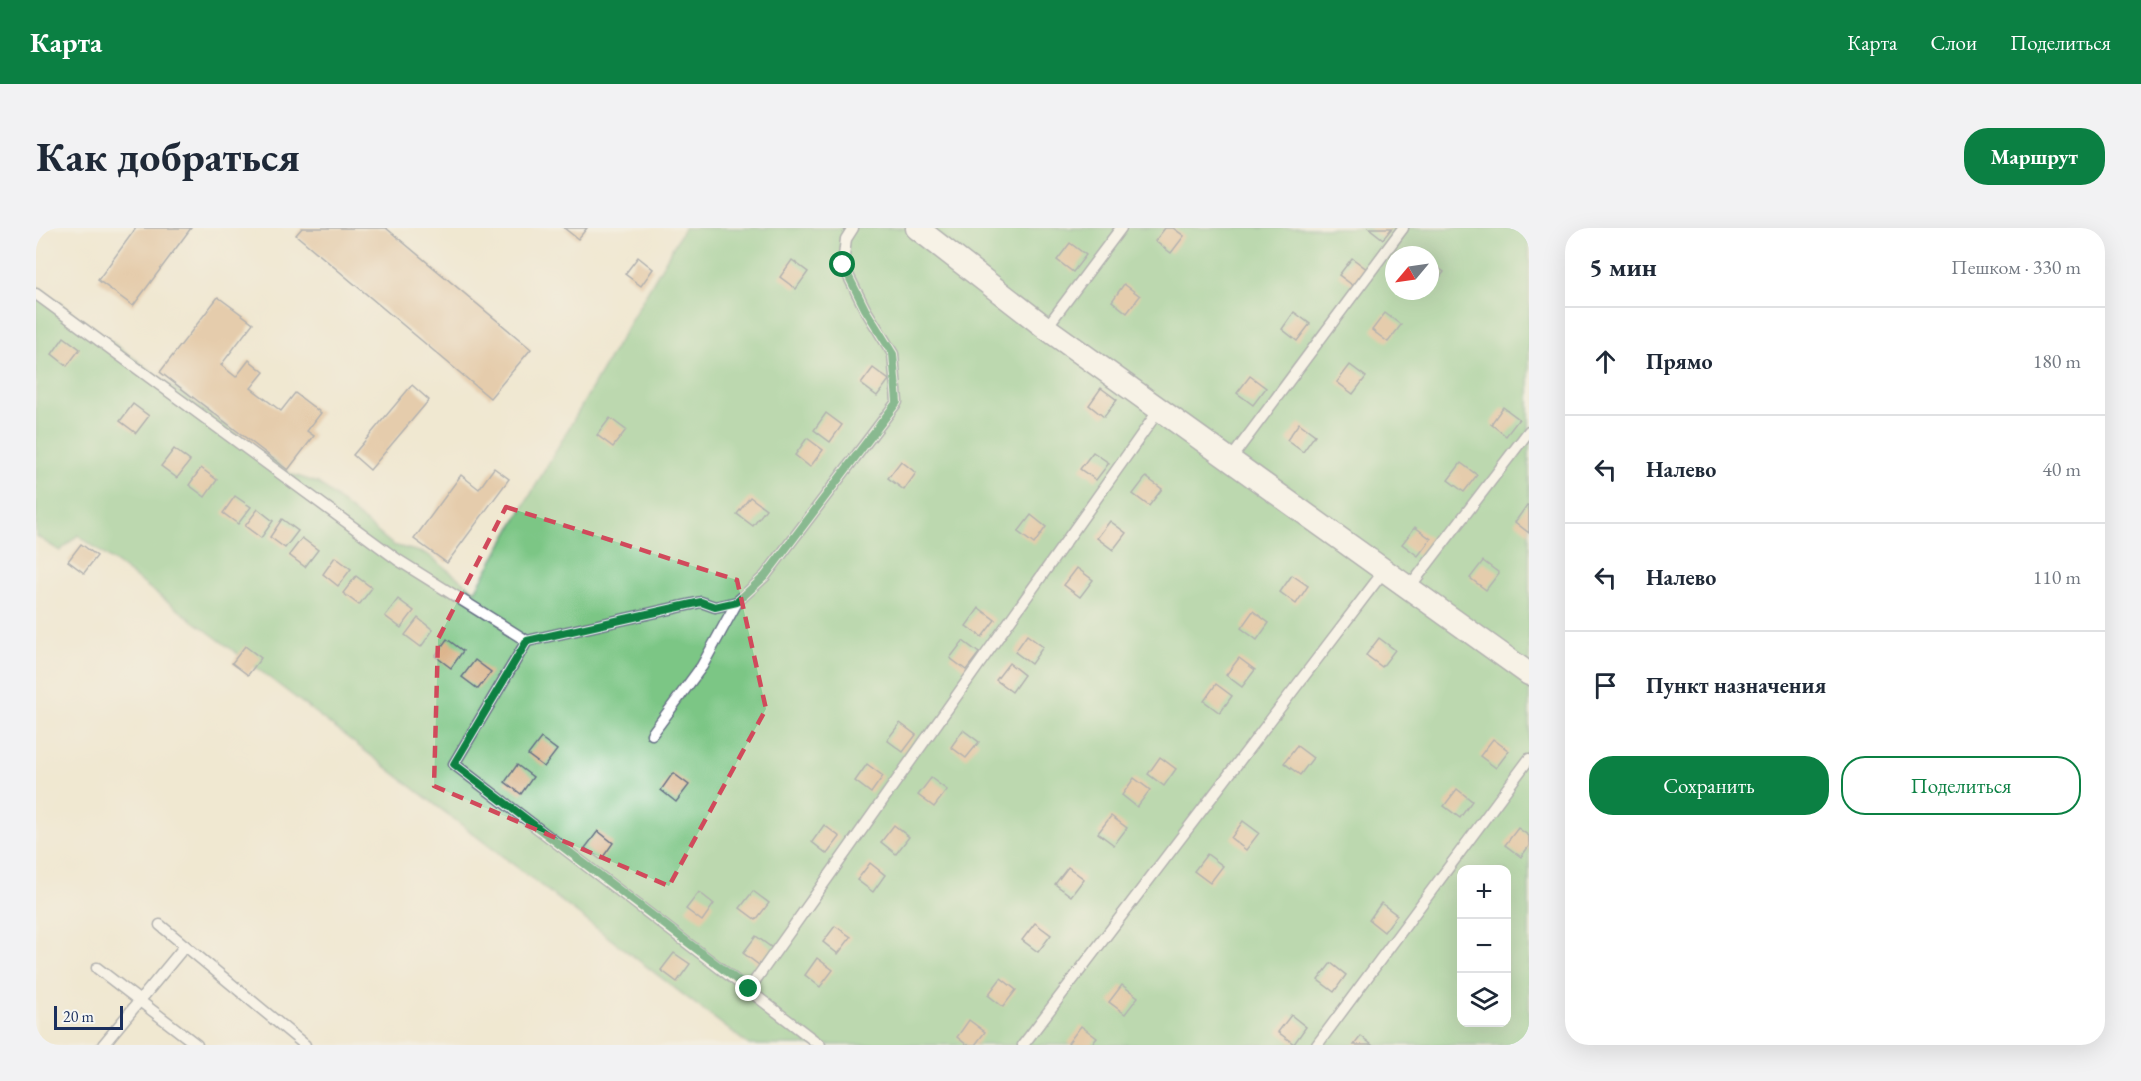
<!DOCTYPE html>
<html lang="ru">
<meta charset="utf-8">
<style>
body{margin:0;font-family:"EB Garamond",serif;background:#f2f2f3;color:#1f2937}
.controls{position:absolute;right:18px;bottom:18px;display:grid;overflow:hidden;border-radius:12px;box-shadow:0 6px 24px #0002}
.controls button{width:54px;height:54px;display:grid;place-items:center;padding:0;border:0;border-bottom:2px solid #e0e1e3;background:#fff;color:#1f2937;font:30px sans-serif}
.compass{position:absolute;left:1349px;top:18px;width:54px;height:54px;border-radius:50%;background:#fff;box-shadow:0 6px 24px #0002;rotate:241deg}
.scale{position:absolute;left:18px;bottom:15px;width:69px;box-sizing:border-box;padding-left:6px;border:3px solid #1b2f5e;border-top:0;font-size:16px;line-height:21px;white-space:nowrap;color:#1b2f5e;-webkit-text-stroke:4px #f6f6f2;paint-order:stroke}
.stop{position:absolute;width:18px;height:18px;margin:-14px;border:4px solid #0b8043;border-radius:50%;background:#fff}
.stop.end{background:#0b8043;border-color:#fff;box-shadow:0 2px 6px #0008}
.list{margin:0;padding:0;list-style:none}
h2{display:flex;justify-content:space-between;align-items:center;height:78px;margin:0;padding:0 24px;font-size:26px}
h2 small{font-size:20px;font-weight:400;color:#747a83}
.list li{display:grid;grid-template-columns:39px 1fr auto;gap:18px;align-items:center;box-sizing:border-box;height:108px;padding:0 24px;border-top:2px solid #e0e1e3}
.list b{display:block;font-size:22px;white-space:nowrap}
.list em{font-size:20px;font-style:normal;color:#747a83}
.actions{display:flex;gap:12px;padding:18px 24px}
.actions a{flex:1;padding:14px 0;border:2px solid #0b8043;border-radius:24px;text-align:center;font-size:21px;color:#0b8043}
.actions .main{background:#0b8043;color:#fff}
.icon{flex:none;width:33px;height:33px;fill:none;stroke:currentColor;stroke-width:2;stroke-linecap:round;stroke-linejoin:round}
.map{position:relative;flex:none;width:1493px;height:817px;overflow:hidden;border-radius:24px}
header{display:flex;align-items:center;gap:36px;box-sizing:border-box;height:84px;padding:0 30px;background:#0b8043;color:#fff}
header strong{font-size:28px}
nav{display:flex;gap:33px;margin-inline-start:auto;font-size:21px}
.intro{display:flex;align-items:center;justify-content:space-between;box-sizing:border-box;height:144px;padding:0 36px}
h1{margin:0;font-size:42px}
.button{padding:15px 27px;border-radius:24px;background:#0b8043;color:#fff;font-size:21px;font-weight:700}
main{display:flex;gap:36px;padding:0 36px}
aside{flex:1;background:#fff;border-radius:24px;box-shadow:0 6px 24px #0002}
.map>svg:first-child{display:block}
.green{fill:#7bc685;stroke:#4b7a72;stroke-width:1.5;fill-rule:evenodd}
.building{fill:#d8ab7e}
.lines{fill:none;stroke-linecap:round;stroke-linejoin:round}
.lane-casing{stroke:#667086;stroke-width:13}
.street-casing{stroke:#667086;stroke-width:25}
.lane{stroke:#fff;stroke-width:10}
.street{stroke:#fff;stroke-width:22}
.route{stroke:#0b8043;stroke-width:8}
.marked{fill:none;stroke:#d1495b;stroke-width:4.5;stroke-dasharray:12 8;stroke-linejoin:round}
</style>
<header>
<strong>Карта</strong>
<nav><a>Карта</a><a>Слои</a><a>Поделиться</a></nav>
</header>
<div class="intro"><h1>Как добраться</h1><a class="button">Маршрут</a></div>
<main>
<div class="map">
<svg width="1493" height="817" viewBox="0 0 1493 817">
<rect width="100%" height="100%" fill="#f6f6f2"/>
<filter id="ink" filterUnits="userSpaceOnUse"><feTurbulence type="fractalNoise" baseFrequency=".0167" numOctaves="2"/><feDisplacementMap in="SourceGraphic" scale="12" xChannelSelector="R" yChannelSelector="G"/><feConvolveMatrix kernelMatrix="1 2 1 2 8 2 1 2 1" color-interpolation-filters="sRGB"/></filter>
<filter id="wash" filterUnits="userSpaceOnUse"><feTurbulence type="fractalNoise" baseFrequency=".008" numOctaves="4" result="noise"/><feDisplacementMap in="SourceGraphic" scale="24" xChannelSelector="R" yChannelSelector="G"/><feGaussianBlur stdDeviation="1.35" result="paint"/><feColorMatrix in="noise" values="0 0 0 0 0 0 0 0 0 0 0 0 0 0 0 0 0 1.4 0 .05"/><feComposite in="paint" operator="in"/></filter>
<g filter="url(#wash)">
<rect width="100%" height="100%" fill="#f0e8d1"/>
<path class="green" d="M648,0h845v817h-780l-491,-376 -180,-134 -18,16 -24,-15v-250l255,188 27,9 75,62 34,9 48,37zM1358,27h36v36h-36zM1426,642h44v152h-44z"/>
<g id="blocks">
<g class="building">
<path d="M100,0h55l-58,78 -35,-26z"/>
<path d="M266,0h84l145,121 -41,49 -194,-163z"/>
<path d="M528,0h23l-9,11z"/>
<path d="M1129,0h8l11,8 -13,17 -16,-12z"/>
<path d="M1333,0h23l-9,11z"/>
<path d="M1034,15l16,12 -13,17 -16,-12z"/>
<path d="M602,29l15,12 -12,17 -16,-12z"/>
<path d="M1316,30l16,12 -13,17 -16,-12z"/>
<path d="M756,32l16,12 -12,17 -16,-12z"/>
<path d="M1394,34l14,10 -14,18z"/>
<path d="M1088,56l16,12 -13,17 -15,-12z"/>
<path d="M182,69l35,26 -32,42 15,12 13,-17 15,12 -13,16 30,23 14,-18 26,20 -14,18 7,5 -26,34 -128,-98z"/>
<path d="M1258,84l16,12 -13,17 -15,-12z"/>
<path d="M1349,85l16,12 -13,17 -16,-12z"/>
<path d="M28,109l16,12 -13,17 -15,-12z"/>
<path d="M1314,137l16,12 -13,17 -16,-12z"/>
<path d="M837,140l16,12 -12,16 -16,-12z"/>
<path d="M1214,148l16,12 -13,17 -16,-12z"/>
<path d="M376,157l17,15 -59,70 -17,-15z"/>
<path d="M1065,160l16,12 -13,17 -15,-12z"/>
<path d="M97,176l16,12 -13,17 -16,-12z"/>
<path d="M1467,179l16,12 -13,17 -15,-12z"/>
<path d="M790,185l16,12 -12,17 -16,-12z"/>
<path d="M574,190l16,12 -13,17 -16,-12z"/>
<path d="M1263,195l16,12 -12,17 -16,-12z"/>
<path d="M771,210l16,12 -13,17 -15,-12z"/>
<path d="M138,221l16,12 -13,17 -16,-12z"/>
<path d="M1057,224l16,11 -13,17 -16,-11z"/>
<path d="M865,233l15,12 -12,17 -16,-12z"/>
<path d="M1425,235l16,12 -13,17 -16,-12z"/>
<path d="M165,240l16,12 -12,17 -16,-12z"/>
<path d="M458,240l15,11 -62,84 -33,-24 47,-64 18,14z"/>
<path d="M1110,249l16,12 -13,17 -16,-12z"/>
<path d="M199,268l16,11 -13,17 -15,-11z"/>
<path d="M714,269l16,12 -13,17 -16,-12z"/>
<path d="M1491,277l2,1v27l-14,-11z"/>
<path d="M222,281l15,12 -12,17 -16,-12z"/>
<path d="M995,287l15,12 -12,17 -16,-12z"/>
<path d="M246,291l16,12 -13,17 -15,-11z"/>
<path d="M1074,293l16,12 -13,17 -16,-12z"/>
<path d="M1379,299l16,12 -13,17 -16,-12z"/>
<path d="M266,310l16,12 -13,17 -16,-12z"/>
<path d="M45,316l16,12 -13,17 -16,-12z"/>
<path d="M299,329l16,12 -13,17 -15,-12z"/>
<path d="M1447,333l16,12 -13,17 -16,-12z"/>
<path d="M1041,340l16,12 -13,17 -16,-12z"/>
<path d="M1256,347l16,11 -12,18 -16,-12z"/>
<path d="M320,348l16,12 -13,17 -16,-12z"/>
<path d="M362,371l16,12 -13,17 -16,-12z"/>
<path d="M943,380l16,12 -13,17 -16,-11z"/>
<path d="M1217,383l16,12 -12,17 -16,-12z"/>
<path d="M382,390l15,12 -12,17 -16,-12z"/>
<path d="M991,407l16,12 -12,17 -16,-12z"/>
<path d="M1343,410l16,12 -13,17 -16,-12z"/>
<path d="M411,411l16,12 -12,17 -16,-12z"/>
<path d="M927,413l16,12 -13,17 -16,-12z"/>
<path d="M209,418l16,12 -13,17 -16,-12z"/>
<path d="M1203,430l16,12 -13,17 -16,-12z"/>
<path d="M439,432l16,12 -13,17 -16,-12z"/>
<path d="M973,435l15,12 -12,17 -16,-12z"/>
<path d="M1180,456l16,12 -12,17 -16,-12z"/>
<path d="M864,495l16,12 -13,17 -16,-12z"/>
<path d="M927,502l16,12 -13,16 -15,-11z"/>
<path d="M505,510l16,12 -13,17 -16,-12z"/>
<path d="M1457,511l16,12 -13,17 -16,-12z"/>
<path d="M1261,518l16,12 -13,17 -16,-12z"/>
<path d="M1124,529l16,12 -12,17 -16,-12z"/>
<path d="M831,536l16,12 -12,17 -16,-12z"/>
<path d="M481,537l16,12 -12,17 -16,-12z"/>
<path d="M637,545l16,12 -13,17 -15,-12z"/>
<path d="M895,550l16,12 -13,17 -16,-12z"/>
<path d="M1098,550l16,12 -13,17 -15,-12z"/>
<path d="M1421,561l15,12 -12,17 -16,-12z"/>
<path d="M1075,588l16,12 -13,17 -16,-12z"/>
<path d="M1207,593l16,12 -13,17 -15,-12z"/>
<path d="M788,597l16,12 -13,17 -15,-12z"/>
<path d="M858,597l15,12 -13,17 -15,-12z"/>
<path d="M1482,600l11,8v10l-8,11 -16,-12z"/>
<path d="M562,603l15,12 -12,17 -16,-12z"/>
<path d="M1171,626l16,12 -13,17 -16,-12z"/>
<path d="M834,635l15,12 -12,17 -16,-12z"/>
<path d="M1032,639l16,12 -13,17 -16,-12z"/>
<path d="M717,663l16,12 -13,17 -16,-12z"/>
<path d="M663,664l15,12 -12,17 -16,-12z"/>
<path d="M1345,675l16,12 -13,17 -15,-12z"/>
<path d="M999,695l16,12 -13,17 -16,-12z"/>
<path d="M799,698l16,11 -13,17 -15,-12z"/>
<path d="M720,708l16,12 -13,17 -16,-12z"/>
<path d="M638,725l16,11 -13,18 -16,-12z"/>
<path d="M781,730l16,12 -13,17 -15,-12z"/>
<path d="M1295,735l15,12 -12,17 -16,-12z"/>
<path d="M965,750l15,12 -13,17 -15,-12z"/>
<path d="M1086,757l16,12 -13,17 -16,-12z"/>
<path d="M1255,787l15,12 -12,17 -16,-12z"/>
<path d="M933,792l16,12 -10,13h-8l-10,-8z"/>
<path d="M1045,798l16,12 -6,7h-20l-3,-2z"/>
<path d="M1325,808l11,9h-18z"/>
</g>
</g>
</g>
<g filter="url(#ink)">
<use href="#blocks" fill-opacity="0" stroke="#667086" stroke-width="1.5"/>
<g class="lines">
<g class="lane-casing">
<g id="lane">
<path d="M0,66l362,266 129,81 174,-39 14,5 22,-5 28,-26 132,-174 -4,-48 -28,-45 -22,-44 3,-26 7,-11"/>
<path d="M1010,100l75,-100"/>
<path d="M1194,232l173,-232"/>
<path d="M1373,360l120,-157"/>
<path d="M491,413l-73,123 366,281"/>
<path d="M616,506l50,-68 35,-64"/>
<path d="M124,697l145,120"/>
<path d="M61,740l100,77"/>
<path d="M713,761l410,-579"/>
<path d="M67,817l82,-99"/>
<path d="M987,817l361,-474"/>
<path d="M1281,817l212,-286"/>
</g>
</g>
<g class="street-casing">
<path id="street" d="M881,0l129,100 483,346"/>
</g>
<use href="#lane" class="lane"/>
<use href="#street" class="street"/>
</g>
</g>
<g class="lines" filter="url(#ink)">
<path class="route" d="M713,761l-295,-225 73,-123 174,-39 14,5 22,-5 28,-26 132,-174 -4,-48 -28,-45 -22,-44"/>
</g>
<path d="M0 0H1493V817H0ZM470,279l231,73 29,129 -97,177 -235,-100 4,-147z" fill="#f0e8d1" fill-opacity=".55" fill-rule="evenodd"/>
<path class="marked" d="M470,279l231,73 29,129 -97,177 -235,-100 4,-147z"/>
</svg>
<div class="controls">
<button>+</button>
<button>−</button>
<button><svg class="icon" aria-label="layers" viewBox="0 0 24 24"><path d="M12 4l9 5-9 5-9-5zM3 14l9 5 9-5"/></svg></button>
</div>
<svg class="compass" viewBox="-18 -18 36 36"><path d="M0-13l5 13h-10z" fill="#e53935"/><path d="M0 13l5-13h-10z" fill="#747a83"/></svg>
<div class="scale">20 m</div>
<div class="stop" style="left:807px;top:37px"></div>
<div class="stop end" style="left:713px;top:761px"></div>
</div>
<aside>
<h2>5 мин<small>Пешком · 330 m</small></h2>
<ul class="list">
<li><svg class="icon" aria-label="ahead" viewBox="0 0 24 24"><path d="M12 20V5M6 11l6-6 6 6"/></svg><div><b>Прямо</b></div><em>180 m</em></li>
<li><svg class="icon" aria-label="left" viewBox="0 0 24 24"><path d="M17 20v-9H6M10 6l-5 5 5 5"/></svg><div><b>Налево</b></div><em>40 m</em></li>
<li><svg class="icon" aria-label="left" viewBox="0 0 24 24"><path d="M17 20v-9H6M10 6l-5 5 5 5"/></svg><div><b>Налево</b></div><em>110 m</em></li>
<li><svg class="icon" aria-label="arrive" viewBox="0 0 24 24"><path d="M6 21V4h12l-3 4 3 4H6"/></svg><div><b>Пункт назначения</b></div></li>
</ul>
<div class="actions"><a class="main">Сохранить</a><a>Поделиться</a></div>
</aside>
</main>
